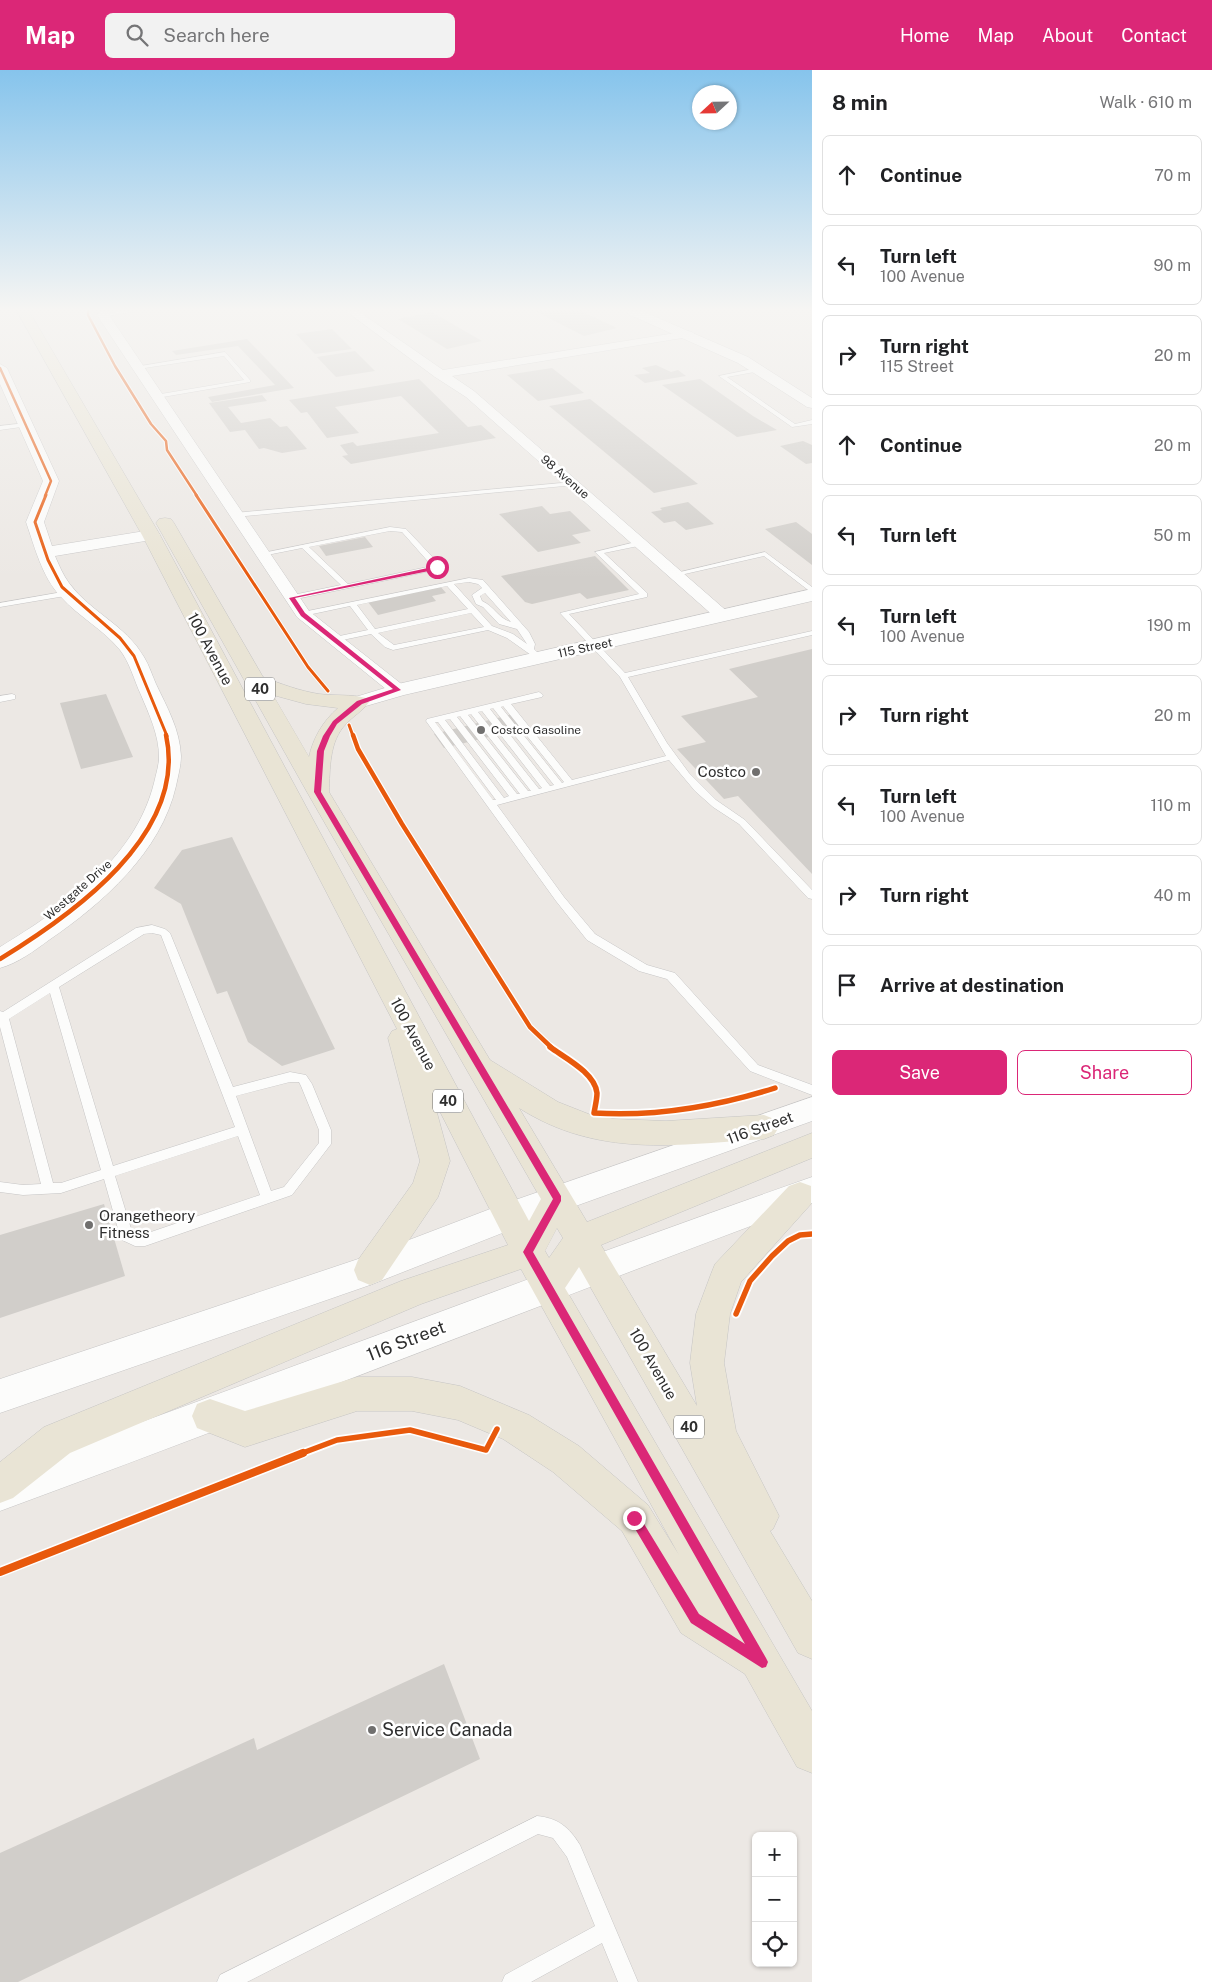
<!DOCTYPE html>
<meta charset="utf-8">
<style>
body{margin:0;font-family:"Public Sans",sans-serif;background:#f2f2f2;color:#202124}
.controls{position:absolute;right:15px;bottom:15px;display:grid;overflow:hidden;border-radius:8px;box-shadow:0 1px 4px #0004}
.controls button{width:45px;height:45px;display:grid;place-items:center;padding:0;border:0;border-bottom:1px solid #e0e0e0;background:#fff;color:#202124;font:25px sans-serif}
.compass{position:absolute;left:692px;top:15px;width:45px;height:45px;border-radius:50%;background:#fff;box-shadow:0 1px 4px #0004;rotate:248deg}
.stop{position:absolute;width:15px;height:15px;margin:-11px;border:4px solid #db2777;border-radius:50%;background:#fff}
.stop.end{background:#db2777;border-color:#fff;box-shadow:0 1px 5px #0008}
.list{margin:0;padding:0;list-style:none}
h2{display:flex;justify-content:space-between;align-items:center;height:65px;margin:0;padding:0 20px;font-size:21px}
h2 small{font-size:16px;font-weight:400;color:#757577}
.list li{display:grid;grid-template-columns:32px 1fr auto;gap:15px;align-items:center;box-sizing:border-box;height:80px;margin:0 10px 10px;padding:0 10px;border:1px solid #e0e0e0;border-radius:8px}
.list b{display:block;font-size:19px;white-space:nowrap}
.list p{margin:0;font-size:16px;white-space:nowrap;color:#757577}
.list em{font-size:16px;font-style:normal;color:#757577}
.actions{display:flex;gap:10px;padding:15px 20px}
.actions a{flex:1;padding:11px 0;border:1px solid #db2777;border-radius:8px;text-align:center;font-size:18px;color:#db2777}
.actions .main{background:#db2777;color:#fff}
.icon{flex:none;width:28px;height:28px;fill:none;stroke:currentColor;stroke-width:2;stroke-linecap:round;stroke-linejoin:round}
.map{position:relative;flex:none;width:812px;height:1912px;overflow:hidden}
header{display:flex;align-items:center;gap:30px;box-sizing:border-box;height:70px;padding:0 25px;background:#db2777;color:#fff}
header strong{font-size:24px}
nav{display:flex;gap:28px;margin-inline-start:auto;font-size:18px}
.search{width:350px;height:45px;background:#f2f2f2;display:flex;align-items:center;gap:12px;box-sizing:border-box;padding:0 18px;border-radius:8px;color:#757577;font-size:19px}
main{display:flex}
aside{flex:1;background:#fff}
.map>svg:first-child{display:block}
.building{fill:#d1ceca}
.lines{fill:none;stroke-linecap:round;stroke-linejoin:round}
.lane-casing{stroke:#c6c5c5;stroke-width:1}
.street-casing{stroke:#c6c5c5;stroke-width:1}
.secondary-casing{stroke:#c6c5c5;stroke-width:1}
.primary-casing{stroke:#c6c5c4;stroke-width:1}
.lane{fill:#fcfcfb;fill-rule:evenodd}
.street{fill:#fcfcfb;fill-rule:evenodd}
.secondary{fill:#fcfcfb;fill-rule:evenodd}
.primary{fill:#e9e4d5;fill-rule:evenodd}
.cycleway-far4-casing{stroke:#fff;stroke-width:4.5}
.cycleway-far3-casing{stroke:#fff;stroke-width:5}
.cycleway-far2-casing{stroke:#fff;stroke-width:7}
.cycleway-far1-casing{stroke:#fff;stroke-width:9}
.cycleway-casing{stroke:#fff;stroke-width:11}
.cycleway-far4{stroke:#e8590c;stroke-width:2.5}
.cycleway-far3{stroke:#e8590c;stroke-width:3}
.cycleway-far2{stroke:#e8590c;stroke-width:4.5}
.cycleway-far1{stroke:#e8590c;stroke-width:5.5}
.cycleway{stroke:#e8590c;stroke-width:8}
.route{fill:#db2777}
.poi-dot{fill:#706f6e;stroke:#fff;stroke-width:2}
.labels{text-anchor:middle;stroke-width:5;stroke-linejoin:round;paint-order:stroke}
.far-street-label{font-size:12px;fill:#2e2e2e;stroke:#fff}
.far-poi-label{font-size:12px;fill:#2e2e2e;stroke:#fff;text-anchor:start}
.shield{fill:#fff;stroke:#6d6d6d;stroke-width:1}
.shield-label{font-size:14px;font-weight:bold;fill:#2e2e2e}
.street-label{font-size:15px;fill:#2e2e2e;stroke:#fff}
.poi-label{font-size:15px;fill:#2e2e2e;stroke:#fff;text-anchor:end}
.near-street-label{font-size:18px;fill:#2e2e2e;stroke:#fff}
.near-poi-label{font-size:18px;fill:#2e2e2e;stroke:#fff;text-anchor:start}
</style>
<header>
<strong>Map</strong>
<div class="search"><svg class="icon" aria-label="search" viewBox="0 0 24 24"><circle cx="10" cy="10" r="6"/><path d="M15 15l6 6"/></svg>Search here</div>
<nav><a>Home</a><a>Map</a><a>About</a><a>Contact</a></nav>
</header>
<main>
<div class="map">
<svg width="812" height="1912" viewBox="0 0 812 1912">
<rect width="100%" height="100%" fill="#ece8e4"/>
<g class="building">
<path d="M535,241h46l36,17 -33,8z"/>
<path d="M432,242l50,29 -35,8 -49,-30z"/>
<path d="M332,259l20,20 -37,5 -19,-20z"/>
<path d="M247,269l47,49 -82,14 -4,-5 67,-12 -37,-39 -62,9 -4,-4z"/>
<path d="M355,281l20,20 -39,6 -19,-20z"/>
<path d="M656,295l15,7 7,-2 8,6 -41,7 -11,-8 16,-2 -8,-5z"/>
<path d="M552,298l32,25 -46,8 -31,-26z"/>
<path d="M419,309l49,48 13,-2 15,13 -145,26 -9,-8 6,-1 -8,-10 13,-3 4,4 82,-13 -38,-37 -66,11 24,26 -32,5 -20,-26 -6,1 -12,-13z"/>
<path d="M700,309l53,37 24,14 -40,7 -75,-52z"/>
<path d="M262,325l5,6 -39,6 13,16 29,-5 10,9 7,-1 20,23 -25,4 -18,-5 -5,1 -14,-19 -15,2 -21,-29z"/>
<path d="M590,329l108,85 -44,9 -105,-87z"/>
<path d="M803,371l9,4v18l-6,1 -26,-18z"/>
<path d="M688,432l26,22 -28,6 -11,-9 -11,2 -13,-11 11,-2 -2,-2z"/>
<path d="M542,436l8,8 20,-3 21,20 -19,4 9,8 -43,9 -39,-38z"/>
<path d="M796,452l16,12v31l-47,-36z"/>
<path d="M365,467l8,10 -47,9 -7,-10z"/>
<path d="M595,486l34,34 -42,9 -7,-6 -48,11 -7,-2 -24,-26z"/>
<path d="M440,516l6,7 -14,3 4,5 -58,14 -10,-13z"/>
<path d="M812,579v225l-74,-78 -14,3 -47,-50 29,-7 -25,-26 77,-19 -29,-28z"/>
<path d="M106,624l27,63 -52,12 -21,-66z"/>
<path d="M517,643l12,14 -85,21 -10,-14z"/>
<path d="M232,767l103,212 -53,17 -34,-24 -21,-51 -10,3 -36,-90 -27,-16 28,-38z"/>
<path d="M104,1134l21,72 -125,42v-83z"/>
<path d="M444,1594l36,95 -462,223h-18v-129l254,-115 3,12z"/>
</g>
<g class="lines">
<g class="lane-casing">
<g id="lane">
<path d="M122,241h14l-33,6 -3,-2z"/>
<path d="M225,282l25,28v2l-93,16 -3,-2 1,-1 89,-15 -20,-24 -86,13 -3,-2z"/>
<path d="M758,298l2,3 -33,6 68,47 17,-4v4l-20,3 -73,-51z"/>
<path d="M26,353l3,2 -1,1 -28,4v-4z"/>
<path d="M573,412l3,2 -1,1 -340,32 -3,-2 3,-2z"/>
<path d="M390,457l16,2 34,36v4l-149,31 -4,-2 1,-2 53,-11 -39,-37 -40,8 -4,-2zM390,461l12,1 30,34 -84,18 -39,-37z"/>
<path d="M640,471l4,2 -1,2 -39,8 43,40v4l-78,17 56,59 187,-42v4l-184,42 39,66 22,30 27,27 29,20 67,70v9l-4,-1 -69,-74 -26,-17 -18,-16 -26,-31 -172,45 67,92 31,37 52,31 28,8 83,92 54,20v10l-62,-24 -83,-92 -28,-8 -52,-31 -31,-39 -130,-180 1,-2 112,-27 4,3 -1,2 -31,7 61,76 94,-24 -46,-79 -60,-64 79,-19 -44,-42zM503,636l61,76 -2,1 -61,-76zM493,638l61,77 -4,1 -60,-77zM482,641l60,77 -3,1 -61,-77zM471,644l60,77h-3l-60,-76zM460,646l60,78h-3l-60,-77zM450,649l59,77 -5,2 -59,-78zM435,652h3l58,78h-3z"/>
<path d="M765,482l47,35v6l-48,-37 -88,20 -4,-2z"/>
<path d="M469,508l14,2 46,52 6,12 -1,5 4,4 -1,2h-6l-24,-17 -19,-8 -95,20 -8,-3 -14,-13 -38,8h-3v-4l38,-8 -18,-24 -47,10 -4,-2 4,-2zM469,512l9,2 4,4 -10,7 4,9 7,3 16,17 18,5 10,15 -14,-10 -21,-8 -38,-42zM447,516l21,23 -93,20 -18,-24zM485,523l26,29c-12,-3 -17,-16 -29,-21l-2,-5zM471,543l13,14 -90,18 -16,-12z"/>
<path d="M68,521h3v4l-71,12v-4z"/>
<path d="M12,624l3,1v4l-15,3v-6z"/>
<path d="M152,855l13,4 5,4 63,154 57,-15 16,3 6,9 19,46v14l-39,51 -147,51h-10l-13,-6 -2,-4 -16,-57 -43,14 -38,2 -23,-3v-10l23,3 18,-1 -41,-157v-16l3,1 133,-84zM152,863l9,2 74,192 -122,39 -54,-179 85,-53zM50,923l51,177 -40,13h-8l-44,-164zM290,1012h9l2,4 18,44v13l-35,44 -13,4 -35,-95zM238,1066l22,59 -115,39 -13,-2 -17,-56z"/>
<path d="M537,1746c21,2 32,11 43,29l58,137h-20l-16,-39 -71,39h-29l3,-7 90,-49 -28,-69 -14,-19 -15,-4 -291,148h-30l3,-7z"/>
</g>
</g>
<g class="street-casing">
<g id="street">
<path d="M100,241h10l-1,4 200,296 95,75 3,4 -3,4 -6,1 -6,-1 -95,-77 -200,-302z"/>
<path d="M346,241h12l85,59 245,-39 4,1 2,2 -6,3 -236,39 22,15 255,222 2,3 -2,3h-12l-251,-222 -31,-20z"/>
</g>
</g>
<g class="secondary-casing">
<g id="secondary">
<path d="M626,241h16l106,46 64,41v10l-5,-1 -69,-44 -110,-49z"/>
<path d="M0,294l7,4 52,113 -15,41 8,24 99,-16 6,1 3,4 -3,4 -102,17c4,9 8,19 14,27 21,29 57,42 75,74 5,8 8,18 12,27 11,23 24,46 25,72 0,10 -3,20 -5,30 -15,66 -73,117 -127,154 -15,11 -31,23 -49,28v-21c64,-39 135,-88 154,-164 2,-9 5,-18 5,-26 0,-22 -10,-43 -18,-62 -7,-15 -11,-32 -21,-45 -17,-21 -41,-33 -59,-53 -19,-20 -26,-49 -35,-75l17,-41 -43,-97z"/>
<path d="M812,519v12l-408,94 -45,13 -7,-2 -3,-4 3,-4 46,-14z"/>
<path d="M812,1027v24l-292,105 -150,59 -370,128v-34l367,-123 131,-50z"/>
<path d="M812,1107v26c-271,101 -540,208 -812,308v-38c271,-96 540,-201 812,-296z"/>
</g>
</g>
<g class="primary-casing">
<path id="primary" d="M17,241h12l131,224 369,686 12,-22 -234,-407 -151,-269 3,-4 6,-1 6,1 3,4 89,154c18,7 37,14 56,17 16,2 32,0 47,4l3,4c-6,9 -16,14 -23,22 -17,17 -16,45 -17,68l161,268 68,42 33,13 24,4 51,2 98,-6 10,4 5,8 -5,8 -10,4c-88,6 -166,19 -245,-31l68,114 225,-89v25l-211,87 96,161 -7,-43 6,-49 15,-40 4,-10 74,-78 11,-4 11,4v18l-70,78 -11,32 -6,49 12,68 43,85 -6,13 -3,2 42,70v58l-14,-6 -219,-386 -14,21 247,423v62l-15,-6 -52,-93 -64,-41 -59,-102 -69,-59 -50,-33 -45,-19 -46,-9h-55l-112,36 -48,-19 -5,-12 5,-12 13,-5 35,12 112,-34h55l48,9 69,29 50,31 69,59 31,50 -158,-286 -100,35 -351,149 -57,45 -13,5v-41l44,-35 357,-146 107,-36 -75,-147 17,63 -12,36 -56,83 -12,5 -12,-5 -4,-10 4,-10 55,-77 7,-22 -32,-123 4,-7 5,-2 -255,-494zM273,625l33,9 32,4c-15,13 -25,30 -29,49zM557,1158l6,10 -14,20 -4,-7z"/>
</g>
<use href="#lane" class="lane"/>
<use href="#street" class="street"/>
<use href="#secondary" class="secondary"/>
<use href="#primary" class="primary"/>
<g class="cycleway-far4-casing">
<g id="cycleway-far4">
<path d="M88,241v4l27,51 36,58 15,17 1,9 30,46"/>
<path d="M0,298l51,113 -6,15"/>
</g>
</g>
<g class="cycleway-far3-casing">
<g id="cycleway-far3">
<path d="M46,425l-11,27 13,38 14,27 58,51 14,18 33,80"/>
<path d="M196,425l112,172 20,24"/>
<path d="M349,655l4,11"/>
</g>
</g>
<g class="cycleway-far2-casing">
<g id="cycleway-far2">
<path d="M353,665l5,14 44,75 128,203 22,21"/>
<path d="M0,889c72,-44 188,-125 166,-224"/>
</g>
</g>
<g class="cycleway-far1-casing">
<g id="cycleway-far1">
<path d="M550,977c15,11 45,26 47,46 0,6 -2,14 -3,20 63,4 121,-6 181,-25"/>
<path d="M736,1244l14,-33 22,-25 16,-15 12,-6 12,-1"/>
<path d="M300,1384l37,-14 73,-10 76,20 11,-21"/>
</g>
</g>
<g class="cycleway-casing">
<path id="cycleway" d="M0,1502l303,-119"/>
</g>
<use href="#cycleway-far4" class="cycleway-far4"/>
<use href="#cycleway-far3" class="cycleway-far3"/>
<use href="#cycleway-far2" class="cycleway-far2"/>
<use href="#cycleway-far1" class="cycleway-far1"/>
<use href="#cycleway" class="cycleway"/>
</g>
<linearGradient id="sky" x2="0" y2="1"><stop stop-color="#86c4ec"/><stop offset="0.47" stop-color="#f6f5f3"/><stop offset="1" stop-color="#f6f5f3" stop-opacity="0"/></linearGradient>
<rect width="812" height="509" fill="url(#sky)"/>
<path class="route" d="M437,496l2,3 -144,29 10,15 96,77 -39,14 -25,20 -7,12 -6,15 -3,41 240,404v5l-28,51 233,406 2,4 -2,5 -4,1 -71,-45 -60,-101 -2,-4 2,-4 3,-1 4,1 61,100 46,30 -222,-392 30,-53 -239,-407 3,-41 6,-15 10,-15 24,-20 36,-12 -92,-73 -12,-18z"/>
<g class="poi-dot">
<circle cx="481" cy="660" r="5"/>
<circle cx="756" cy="702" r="5"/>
<circle cx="89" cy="1155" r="5"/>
<circle cx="372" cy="1660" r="5"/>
</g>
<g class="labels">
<g class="far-street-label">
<text transform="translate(565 407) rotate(41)" y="4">98 Avenue</text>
<text transform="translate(585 578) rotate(-12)" y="4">115 Street</text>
<text transform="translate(78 820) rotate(-41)" y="4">Westgate Drive</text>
</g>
<g class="far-poi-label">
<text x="491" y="664">Costco Gasoline</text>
</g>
<g class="shield">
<rect x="245" y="607.5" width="30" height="23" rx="4"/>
<rect x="433" y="1019.5" width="30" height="23" rx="4"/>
<rect x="674" y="1345.5" width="30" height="23" rx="4"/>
</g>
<g class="shield-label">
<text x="260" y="624">40</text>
<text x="448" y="1036">40</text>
<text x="689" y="1362">40</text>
</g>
<g class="street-label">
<text transform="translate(210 579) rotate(62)" y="5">100 Avenue</text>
<text transform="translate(413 964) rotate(62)" y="5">100 Avenue</text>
<text transform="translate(760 1058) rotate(-20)" y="5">116 Street</text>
<text transform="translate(653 1294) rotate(60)" y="5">100 Avenue</text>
</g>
<g class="poi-label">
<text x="746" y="707">Costco</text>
<text x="99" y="1151" text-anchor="start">Orangetheory<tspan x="99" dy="17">Fitness</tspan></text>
</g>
<g class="near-street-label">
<text transform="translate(406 1271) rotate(-21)" y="6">116 Street</text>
</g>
<g class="near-poi-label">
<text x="382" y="1666">Service Canada</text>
</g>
</g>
</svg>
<div class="controls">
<button>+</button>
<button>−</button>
<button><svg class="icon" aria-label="locate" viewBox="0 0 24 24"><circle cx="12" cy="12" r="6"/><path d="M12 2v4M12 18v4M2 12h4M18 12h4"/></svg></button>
</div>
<svg class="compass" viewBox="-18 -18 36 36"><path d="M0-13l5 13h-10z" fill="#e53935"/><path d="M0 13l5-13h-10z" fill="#757577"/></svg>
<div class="stop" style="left:437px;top:497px"></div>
<div class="stop end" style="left:634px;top:1448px"></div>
</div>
<aside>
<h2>8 min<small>Walk · 610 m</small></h2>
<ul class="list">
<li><svg class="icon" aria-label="ahead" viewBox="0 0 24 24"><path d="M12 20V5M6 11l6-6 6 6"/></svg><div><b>Continue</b></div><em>70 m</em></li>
<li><svg class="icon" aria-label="left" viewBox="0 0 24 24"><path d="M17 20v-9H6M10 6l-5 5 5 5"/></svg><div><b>Turn left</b><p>100 Avenue</p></div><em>90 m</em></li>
<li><svg class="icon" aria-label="right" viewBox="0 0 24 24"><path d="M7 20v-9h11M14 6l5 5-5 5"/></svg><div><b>Turn right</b><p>115 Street</p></div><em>20 m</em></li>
<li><svg class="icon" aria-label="ahead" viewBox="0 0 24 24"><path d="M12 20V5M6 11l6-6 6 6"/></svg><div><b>Continue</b></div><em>20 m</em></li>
<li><svg class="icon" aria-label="left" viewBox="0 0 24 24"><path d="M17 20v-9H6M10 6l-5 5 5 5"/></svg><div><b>Turn left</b></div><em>50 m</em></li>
<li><svg class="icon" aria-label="left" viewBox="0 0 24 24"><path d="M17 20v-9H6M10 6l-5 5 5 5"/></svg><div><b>Turn left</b><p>100 Avenue</p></div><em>190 m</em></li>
<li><svg class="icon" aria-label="right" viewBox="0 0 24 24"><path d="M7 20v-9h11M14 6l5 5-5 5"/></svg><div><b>Turn right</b></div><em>20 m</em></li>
<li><svg class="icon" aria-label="left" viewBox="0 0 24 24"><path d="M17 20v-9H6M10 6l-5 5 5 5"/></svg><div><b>Turn left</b><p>100 Avenue</p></div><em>110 m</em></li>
<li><svg class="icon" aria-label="right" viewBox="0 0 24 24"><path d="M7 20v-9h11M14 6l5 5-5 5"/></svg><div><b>Turn right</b></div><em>40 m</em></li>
<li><svg class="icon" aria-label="arrive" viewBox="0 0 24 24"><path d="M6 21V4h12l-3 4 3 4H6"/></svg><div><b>Arrive at destination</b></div></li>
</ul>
<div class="actions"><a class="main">Save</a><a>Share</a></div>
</aside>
</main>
